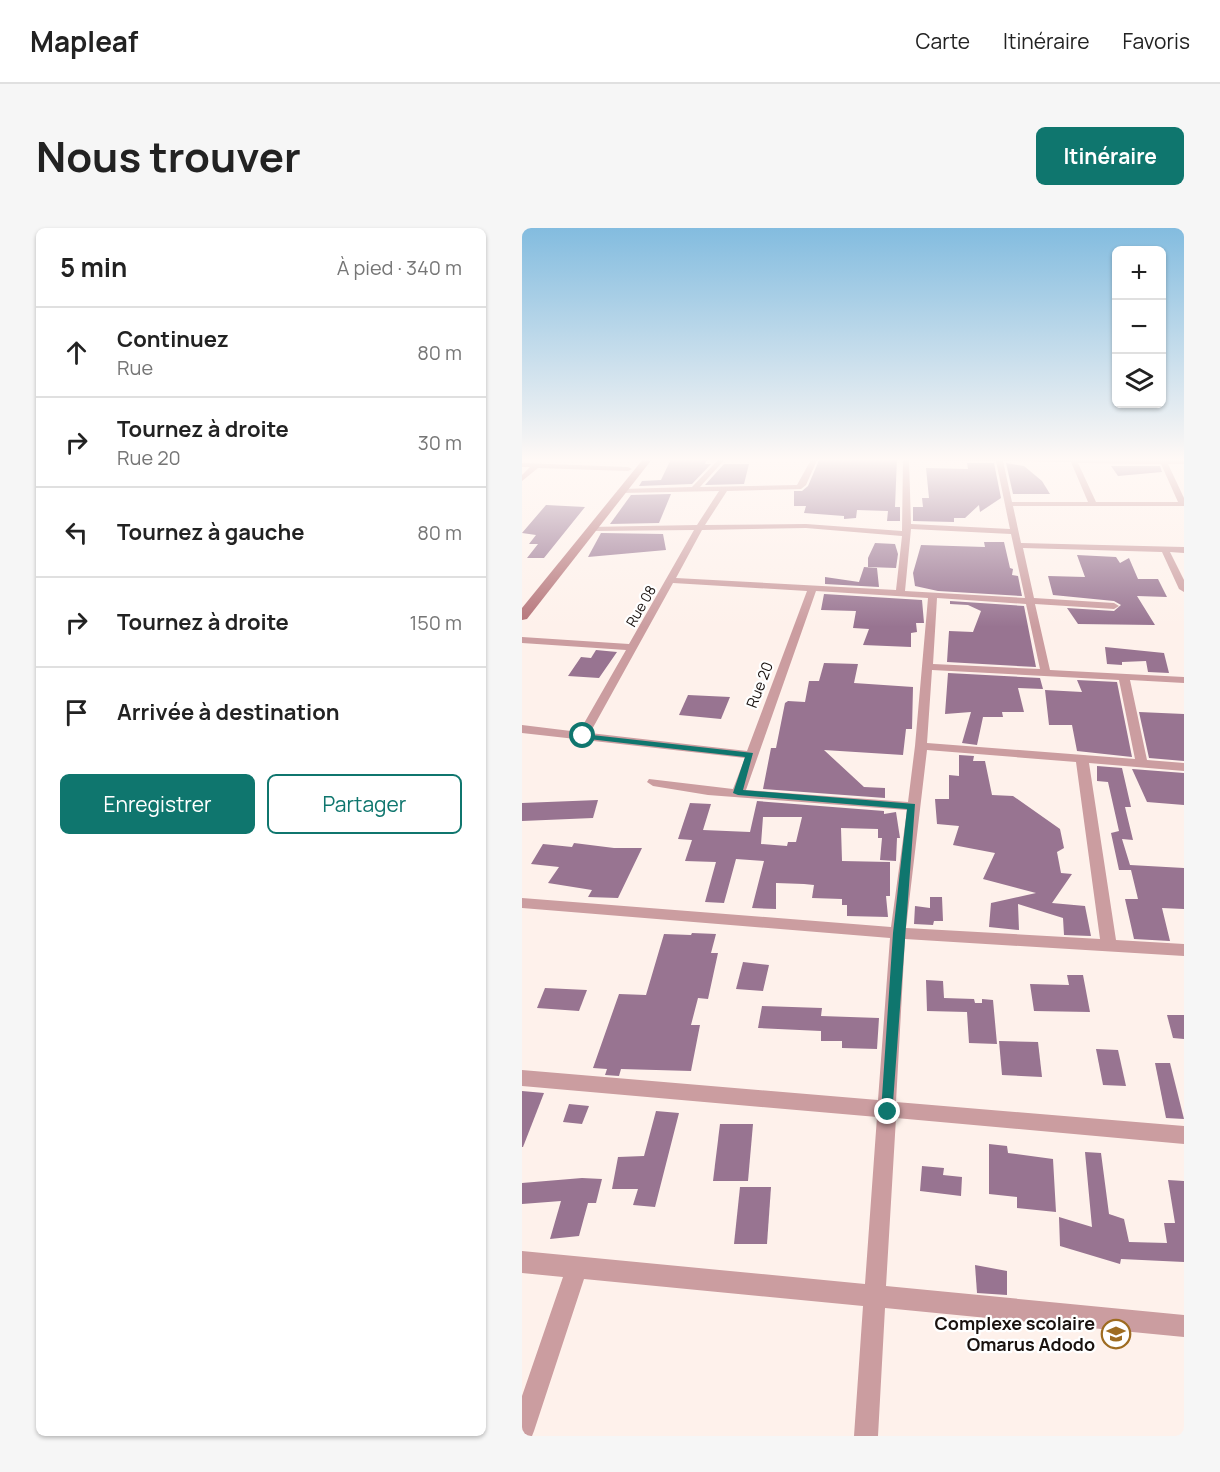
<!DOCTYPE html>
<html lang="fr">
<meta charset="utf-8">
<style>
body{margin:0;font-family:Manrope,sans-serif;background:#f6f6f6;color:#222}
.controls{position:absolute;right:18px;top:18px;display:grid;overflow:hidden;border-radius:9px;box-shadow:0 2px 4px #0004}
.controls button{width:54px;height:54px;display:grid;place-items:center;padding:0;border:0;border-bottom:2px solid #e0e0e0;background:#fff;color:#222;font:30px sans-serif}
.stop{position:absolute;width:18px;height:18px;margin:-14px;border:4px solid #0f766e;border-radius:50%;background:#fff}
.stop.end{background:#0f766e;border-color:#fff;box-shadow:0 2px 6px #0008}
.list{margin:0;padding:0;list-style:none}
h2{display:flex;justify-content:space-between;align-items:center;height:78px;margin:0;padding:0 24px;font-size:26px}
h2 small{font-size:20px;font-weight:400;color:#767676}
.list li{display:grid;grid-template-columns:39px 1fr auto;gap:18px;align-items:center;box-sizing:border-box;height:90px;padding:0 24px;border-top:2px solid #e0e0e0}
.list b{display:block;font-size:22px;white-space:nowrap}
.list p{margin:0;font-size:20px;white-space:nowrap;color:#767676}
.list em{font-size:20px;font-style:normal;color:#767676}
.actions{display:flex;gap:12px;padding:18px 24px}
.actions a{flex:1;padding:14px 0;border:2px solid #0f766e;border-radius:9px;text-align:center;font-size:21px;color:#0f766e}
.actions .main{background:#0f766e;color:#fff}
.icon{flex:none;width:33px;height:33px;fill:none;stroke:currentColor;stroke-width:2;stroke-linecap:round;stroke-linejoin:round}
.map{position:relative;flex:none;width:662px;height:1208px;overflow:hidden;border-radius:9px}
header{display:flex;align-items:center;gap:36px;box-sizing:border-box;height:84px;padding:0 30px;background:#fff;border-bottom:2px solid #e0e0e0}
header strong{font-size:28px}
nav{display:flex;gap:33px;margin-inline-start:auto;font-size:21px}
.intro{display:flex;align-items:center;justify-content:space-between;box-sizing:border-box;height:144px;padding:0 36px}
h1{margin:0;font-size:42px}
.button{padding:15px 27px;border-radius:9px;background:#0f766e;color:#fff;font-size:21px;font-weight:700}
main{display:flex;gap:36px;padding:0 36px}
aside{flex:1;background:#fff;border-radius:9px;box-shadow:0 2px 4px #0004}
.map>svg:first-child{display:block}
.building{fill:#987491;fill-rule:evenodd}
.lines{fill:none;stroke-linecap:round;stroke-linejoin:round}
.street{fill:#cb9da0;fill-rule:evenodd}
.secondary{fill:#b47378;fill-rule:evenodd}
.route{fill:#0f766e}
.labels{text-anchor:middle;stroke-width:4.5;stroke-linejoin:round;paint-order:stroke}
.far-street-label{font-size:14px;fill:#19120f;stroke:#fff}
.street-label{font-size:15px;fill:#19120f;stroke:#fff}
.near-poi-label{font-size:18px;font-weight:bold;fill:#19120f;stroke:#fff;text-anchor:end}
</style>
<header>
<strong>Mapleaf</strong>
<nav><a>Carte</a><a>Itinéraire</a><a>Favoris</a></nav>
</header>
<div class="intro"><h1>Nous trouver</h1><a class="button">Itinéraire</a></div>
<main>
<aside>
<h2>5 min<small>À pied · 340 m</small></h2>
<ul class="list">
<li><svg class="icon" aria-label="ahead" viewBox="0 0 24 24"><path d="M12 20V5M6 11l6-6 6 6"/></svg><div><b>Continuez</b><p>Rue</p></div><em>80 m</em></li>
<li><svg class="icon" aria-label="right" viewBox="0 0 24 24"><path d="M7 20v-9h11M14 6l5 5-5 5"/></svg><div><b>Tournez à droite</b><p>Rue 20</p></div><em>30 m</em></li>
<li><svg class="icon" aria-label="left" viewBox="0 0 24 24"><path d="M17 20v-9H6M10 6l-5 5 5 5"/></svg><div><b>Tournez à gauche</b></div><em>80 m</em></li>
<li><svg class="icon" aria-label="right" viewBox="0 0 24 24"><path d="M7 20v-9h11M14 6l5 5-5 5"/></svg><div><b>Tournez à droite</b></div><em>150 m</em></li>
<li><svg class="icon" aria-label="arrive" viewBox="0 0 24 24"><path d="M6 21V4h12l-3 4 3 4H6"/></svg><div><b>Arrivée à destination</b></div></li>
</ul>
<div class="actions"><a class="main">Enregistrer</a><a>Partager</a></div>
</aside>
<div class="map">
<svg width="662" height="1208" viewBox="0 0 662 1208">
<rect width="100%" height="100%" fill="#fef1eb"/>
<g class="building">
<path d="M298,230h77l-2,49h5v14h-13l1,-10 -31,-1 -1,8 -12,1v-3l-40,-3 2,-7h-12v-15h8l6,-5z"/>
<path d="M149,231h36l-2,5h6l-19,20 -53,2 3,-5 19,-1z"/>
<path d="M445,235h27l7,35 -21,14 -1,-7 -14,13h-11v4l-41,-1v-14h10l-1,-9h7l-3,-30 42,1z"/>
<path d="M484,235l18,3 18,15 8,13h-37z"/>
<path d="M202,236h25l-5,20 -39,1z"/>
<path d="M589,238h49l2,6 -44,4z"/>
<path d="M149,266l-12,29 -49,1 21,-29z"/>
<path d="M24,277l39,2 -41,51h-17l11,-14h-9l7,-9 -14,-2z"/>
<path d="M79,305l62,1 3,16 -78,7z"/>
<path d="M462,314h20l6,26 3,1 -1,6 6,1 4,20 -84,-5 -23,-5 -2,-13 8,-28 64,2z"/>
<path d="M353,315l20,1 3,10 -2,14 -28,-1v-9z"/>
<path d="M555,327l39,2 4,6 9,-5 9,21h20l9,18 -30,-1 18,29 -77,-1 -11,-16 47,3 7,-6 -7,-4 -61,-6 -5,-19 37,1z"/>
<path d="M342,339l13,1 2,19 -54,-3v-7l34,5z"/>
<path d="M302,366l98,6 2,23h-8l1,9 -6,1v14l-48,-2 6,-16 -16,-1 3,-17 -35,-1z"/>
<path d="M428,373l74,5 12,61 -89,-5 2,-31 24,1 8,-21 -13,-6 -18,-1z"/>
<path d="M583,419l59,6 5,20 -21,-1 -2,-11 -24,1v3l-15,-1z"/>
<path d="M74,422l21,2 -18,26 -31,-2 13,-19 10,1z"/>
<path d="M302,435l34,1 -4,19 59,4 -1,42h-6l-3,26 -79,-5 40,37 21,1v10l-122,-9 8,-41h5l9,-45 3,-2 17,1 4,-21h10z"/>
<path d="M426,445l92,5 3,11 -25,-1 6,24h-22l1,5h-20l-6,28 -15,-2 9,-31 -26,2z"/>
<path d="M555,452l40,2 15,75 -55,-6 -5,-26h-23l-4,-35 37,2z"/>
<path d="M166,467l42,2 -9,22 -42,-4z"/>
<path d="M617,484l45,2v47l-35,-3z"/>
<path d="M437,527l15,1 -1,5h12l7,34 21,1 47,33 4,19 -7,4 4,21 11,1 -20,29 33,3 6,30 -27,-1 -1,-17 -45,-14 1,26 -30,-3 2,-24 45,-10 -53,-14 12,-26 -42,-8 6,-19 -22,-2 -2,-25h14v-24l10,1z"/>
<path d="M575,538l25,2 9,39h-6l8,33 -11,-1 8,26 54,3v41l-22,-1 8,33 -36,-2 -9,-40h13l-7,-29h-12l-8,-37 8,-2 -11,-49 -11,-1z"/>
<path d="M610,541l52,4v32l-37,-3z"/>
<path d="M76,572l-5,18 -71,3v-18z"/>
<path d="M235,573l127,10v3l12,-2 4,26h-3l-1,23 -16,-1 2,-22h-4v-9l-37,-1 1,33 48,1v34h-4l2,21 -41,-1v-11h-5v-6l-30,-1 2,-13 -10,-1 -28,-1v26l-24,-1 12,-47 -28,-2 -12,44 -19,-1 11,-40 -31,-1 7,-21 -14,-1 12,-36 21,1 -8,26 47,2zM241,589h39l-6,25h-8l-1,4 -26,-2z"/>
<path d="M52,615l40,5h28l-24,50 -30,-1 4,-7 -44,-7 11,-16 -28,-3 12,-20 29,3z"/>
<path d="M408,669h12l1,24h-9l-1,4 -19,-1 1,-18 15,2z"/>
<path d="M170,705l24,1 -5,19h7l-10,46 -10,-1 -7,27h9l-9,46 -70,-2 -2,7 -14,-1 2,-6 -14,-1 26,-74 27,1 18,-61 27,1z"/>
<path d="M221,734l26,3 -6,26 -27,-2z"/>
<path d="M545,747h16l7,37 -56,-1 -4,-27 39,1z"/>
<path d="M404,752l17,1 1,17 30,1 1,4h7v-4l11,1 4,44 -28,-1 -2,-31 -40,-1z"/>
<path d="M23,760l42,2 -8,21 -42,-3z"/>
<path d="M240,778l60,2 -1,8 58,2 -2,31 -35,-1v-7h-21v-10l-63,-3z"/>
<path d="M645,787h17v24l-11,-1z"/>
<path d="M477,813l39,1 4,35 -40,-2z"/>
<path d="M574,821l22,1 8,36 -23,-1z"/>
<path d="M633,835h15l14,56 -18,-1z"/>
<path d="M0,863l22,2 -21,54h-1z"/>
<path d="M47,876l20,2 -7,18 -19,-2z"/>
<path d="M134,883l23,2 -24,94 -22,-2 5,-16h-26l6,-32 26,-1z"/>
<path d="M198,896h33l-5,57h-35z"/>
<path d="M467,916l18,2 1,7 45,6 3,53 -39,-4v-11l-28,-3z"/>
<path d="M563,924l16,1 8,61 15,5 5,23 38,1 -3,-20h11l-7,-43 16,1v81l-63,-3 -1,5 -60,-18 -1,-29 33,10z"/>
<path d="M400,938l22,2 -1,7 19,2 -1,19 -41,-5z"/>
<path d="M60,950l20,1 -6,24h-8l-9,33 -29,3 11,-38 -39,3v-21z"/>
<path d="M218,959h31l-4,57h-33z"/>
<path d="M453,1037l32,6v24l-30,-2z"/>
</g>
<g class="lines">
<g class="street">
<path d="M198,230h6l-26,29 97,-2 15,-27h6l-12,27 -5,4 -74,2 -22,34 101,-1 96,7 1,-73 256,2v-2h6l1,2h18v4h-16l16,34v8h-171l8,37 163,4v6l-14,-1 14,28v12l-5,-3 -17,-37 -139,-4 11,50 80,5 5,3 -5,3 -79,-5 15,66 134,7v6l-54,-3 17,80 37,3v8l-95,-8 27,177 68,4v12l-279,-17 -9,163 288,24v18l-288,-26 -10,168 298,29v22l-299,-29 -7,128h-24l9,-130 -279,-27 -50,152 -2,5h-10v-40l41,-119 -41,-4v-22l343,33 12,-167 -355,-31v-16l356,30 12,-162 -368,-30v-10l369,29 16,-117 -199,-15 -55,-9 -6,-4 2,-3 84,10 12,-31 -223,-25v-8l57,7 47,-82 -104,-7v-6l107,7 65,-114 -102,1h-3v-4l108,-2 22,-34 -98,2 -4,-2 4,-2 71,-2zM387,232l87,1 14,68 -99,-5zM481,233l68,1 17,40h-76zM556,235l83,1 17,38h-82zM284,300l96,8 -6,54 -220,-12 26,-48zM389,301l100,5 14,64 -120,-7zM151,355l134,8 -60,160 -157,-18zM294,363l112,7 -13,148 -7,56 -162,-12zM415,370l89,6 14,65 -107,-5zM410,442l187,10 16,79 -208,-16zM405,522l149,12 24,177 -194,-11z"/>
<path d="M0,235l106,4 4,2 -4,2 -90,-3 -16,13v-6l8,-8h-8z"/>
</g>
<path class="secondary" d="M122,230h9l-126,161 -5,1v-12z"/>
</g>
<linearGradient id="sky" x2="0" y2="1"><stop stop-color="#83bcdf"/><stop offset="0.58" stop-color="#fff9f6"/><stop offset="1" stop-color="#fff9f6" stop-opacity="0"/></linearGradient>
<rect width="662" height="399" fill="url(#sky)"/>
<path class="route" d="M61,506l170,19 -10,37 172,14 -23,312 -4,2 -7,-6 12,-179 14,-124 -169,-14 -5,-2 12,-36 -165,-19z"/>
<defs>
<g id="school-ring" transform="scale(1.5)"><circle r="9.5" fill="#fff" stroke="#9e6c21" stroke-width="1.5"/><path d="M0-5L7-2L0 1L-7-2ZM-4 1L0 2.5L4 1V4Q0 6-4 4Z" fill="#9e6c21"/></g>
</defs>
<g fill-rule="evenodd">
<use href="#school-ring" x="594" y="1106"/>
</g>
<g class="labels">
<g class="far-street-label">
<text transform="translate(119 378) rotate(-60)" y="5">Rue 08</text>
</g>
<g class="street-label">
<text transform="translate(238 457) rotate(-69)" y="5">Rue 20</text>
</g>
<g class="near-poi-label">
<text x="573" y="1102">Complexe scolaire<tspan x="573" dy="21">Omarus Adodo</tspan></text>
</g>
</g>
</svg>
<div class="controls">
<button>+</button>
<button>−</button>
<button><svg class="icon" aria-label="layers" viewBox="0 0 24 24"><path d="M12 4l9 5-9 5-9-5zM3 14l9 5 9-5"/></svg></button>
</div>
<div class="stop" style="left:61px;top:508px"></div>
<div class="stop end" style="left:366px;top:884px"></div>
</div>
</main>
